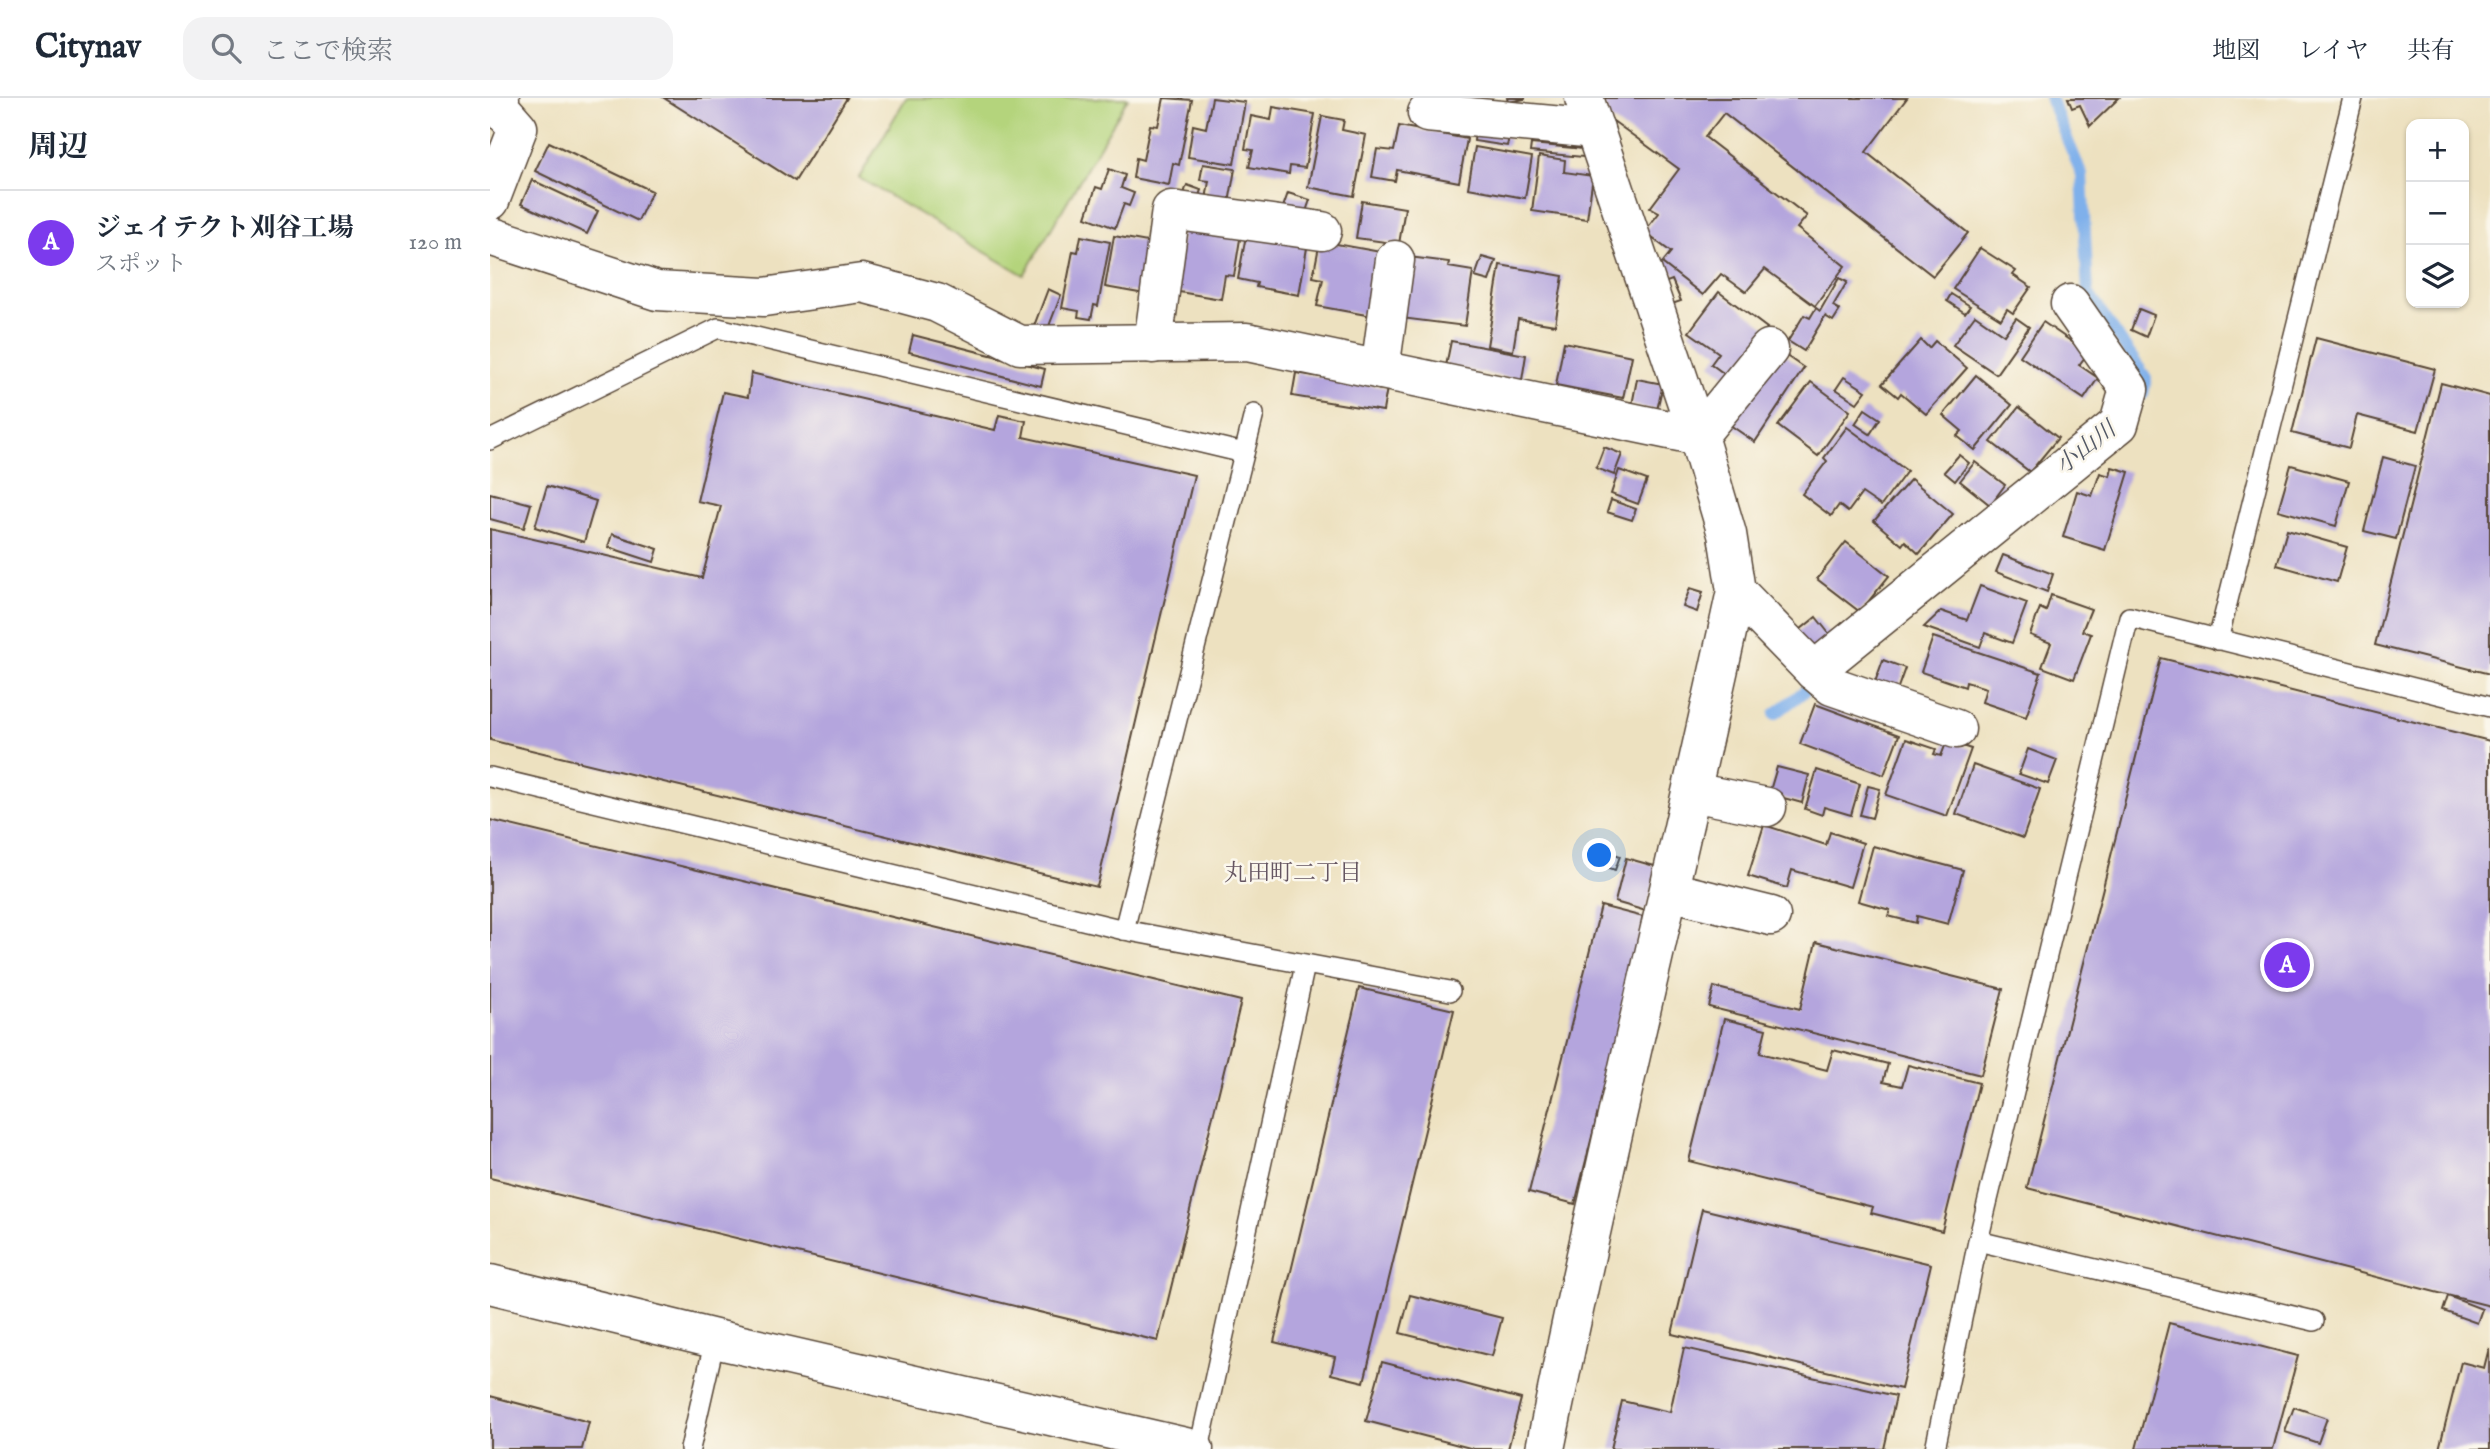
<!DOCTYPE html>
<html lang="ja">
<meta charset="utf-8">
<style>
body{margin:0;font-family:"IM FELL English","Noto Serif JP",serif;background:#f2f2f3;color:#1f2937}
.controls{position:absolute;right:21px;top:21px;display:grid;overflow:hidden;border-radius:14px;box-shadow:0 2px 5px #0004}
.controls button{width:63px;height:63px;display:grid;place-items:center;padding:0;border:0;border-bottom:2px solid #e0e1e3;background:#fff;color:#1f2937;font:35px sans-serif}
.you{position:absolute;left:1110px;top:758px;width:24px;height:24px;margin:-18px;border:5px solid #fff;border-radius:50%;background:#1a73e8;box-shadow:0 0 0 10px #1a73e833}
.badge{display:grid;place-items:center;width:46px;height:46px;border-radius:50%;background:#7c3aed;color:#fff;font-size:23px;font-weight:700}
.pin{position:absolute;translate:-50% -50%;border:4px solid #fff;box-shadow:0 2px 7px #0006}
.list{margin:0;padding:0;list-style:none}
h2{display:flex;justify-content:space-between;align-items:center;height:91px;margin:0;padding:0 28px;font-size:30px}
h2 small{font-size:23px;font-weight:400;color:#747a83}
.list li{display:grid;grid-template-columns:46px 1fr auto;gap:21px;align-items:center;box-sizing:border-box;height:105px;padding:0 28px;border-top:2px solid #e0e1e3}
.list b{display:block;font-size:26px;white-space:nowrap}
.list p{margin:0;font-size:23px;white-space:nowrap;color:#747a83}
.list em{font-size:23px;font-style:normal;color:#747a83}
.icon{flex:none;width:38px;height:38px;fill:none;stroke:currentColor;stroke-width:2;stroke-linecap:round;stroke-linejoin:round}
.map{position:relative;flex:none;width:2000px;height:1351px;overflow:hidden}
header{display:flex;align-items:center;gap:42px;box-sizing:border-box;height:98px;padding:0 35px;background:#fff;border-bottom:2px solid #e0e1e3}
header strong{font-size:33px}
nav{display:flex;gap:38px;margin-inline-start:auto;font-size:24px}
.search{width:490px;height:63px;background:#f2f2f3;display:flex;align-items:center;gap:18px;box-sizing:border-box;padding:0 24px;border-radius:21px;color:#747a83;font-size:26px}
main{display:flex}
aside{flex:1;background:#fff}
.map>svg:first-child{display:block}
.green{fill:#b4d47b;stroke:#787f4c;stroke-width:2}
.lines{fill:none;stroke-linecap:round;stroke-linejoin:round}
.stream{stroke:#7fb0eb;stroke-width:12}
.building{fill:#b4a5dd}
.lane-casing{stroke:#564536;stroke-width:22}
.street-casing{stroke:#564536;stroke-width:41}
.lane{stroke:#fff;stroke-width:19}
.street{stroke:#fff;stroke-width:38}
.labels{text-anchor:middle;stroke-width:5;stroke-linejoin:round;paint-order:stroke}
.water-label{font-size:23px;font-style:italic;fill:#535966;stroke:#fbf7ec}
.neighbourhood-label{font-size:23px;fill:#655561;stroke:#fbf7ec}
</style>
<header>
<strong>Citynav</strong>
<div class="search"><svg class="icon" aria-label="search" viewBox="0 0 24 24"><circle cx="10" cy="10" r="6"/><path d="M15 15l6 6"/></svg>ここで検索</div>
<nav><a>地図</a><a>レイヤ</a><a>共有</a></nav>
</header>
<main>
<aside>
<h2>周辺<small></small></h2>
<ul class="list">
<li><span class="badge">A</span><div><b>ジェイテクト刈谷工場</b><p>スポット</p></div><em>120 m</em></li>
</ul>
</aside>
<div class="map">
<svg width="2000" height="1351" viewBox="0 0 2000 1351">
<rect width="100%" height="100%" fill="#fbf7ec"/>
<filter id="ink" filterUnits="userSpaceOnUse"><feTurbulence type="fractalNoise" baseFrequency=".0143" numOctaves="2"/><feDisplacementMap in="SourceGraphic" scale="14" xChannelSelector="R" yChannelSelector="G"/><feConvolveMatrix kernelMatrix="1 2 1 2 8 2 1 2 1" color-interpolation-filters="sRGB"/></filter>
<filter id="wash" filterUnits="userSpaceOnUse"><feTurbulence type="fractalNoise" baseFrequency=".00686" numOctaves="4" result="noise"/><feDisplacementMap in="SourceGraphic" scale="28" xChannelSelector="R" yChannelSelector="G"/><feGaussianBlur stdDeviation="1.57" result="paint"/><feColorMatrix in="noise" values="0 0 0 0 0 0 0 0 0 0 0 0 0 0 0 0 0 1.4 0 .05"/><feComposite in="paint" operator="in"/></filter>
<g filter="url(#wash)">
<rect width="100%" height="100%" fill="#ede1c0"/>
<path class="green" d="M416,0h222l-104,177 -165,-97z"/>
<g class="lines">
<g class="stream">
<path d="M1560,0l32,77 6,118 58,85 -3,16"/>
<path d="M1285,616l44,-34"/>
</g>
</g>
<g id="blocks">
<g class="building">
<path d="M174,0h183l-52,83z"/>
<path d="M674,0l28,2 -13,65 -6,-2 -4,22 -36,-7 3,-20 7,2 7,-35 8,1z"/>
<path d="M722,0l33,4 -11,62 -46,-7 5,-32 13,3z"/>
<path d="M1017,0h18v1l-17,3z"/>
<path d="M1112,0h305l-41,54 102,81 -35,43 -209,-163 -19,24 102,79 -10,12 48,38 -30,40 -50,-37 -19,23 -25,-18 -18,21 -41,-32 9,-11 -27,-20 15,-19 -9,-5 29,-39 -70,-51z"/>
<path d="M1578,0h51l-29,28 -10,-21 -8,3z"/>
<path d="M783,9l42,7 -10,54 -15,-2 -1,8 -40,-7 4,-17 -8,-1 6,-33 20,4z"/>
<path d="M832,18l22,4 -2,10 24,5 -12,61 -46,-9z"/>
<path d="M909,28l68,13 -8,43 -62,-12 -2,11 -23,-4 5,-28 17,2z"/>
<path d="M985,34l34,6 -2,8 -33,-5z"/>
<path d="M59,44l103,49 -14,30 -103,-50z"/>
<path d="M1041,46l53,5 -1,8 -53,-5z"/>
<path d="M985,49l57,10 -7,41 -57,-10z"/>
<path d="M1049,58l26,4 -1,12 29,4 -6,43 -55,-8z"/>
<path d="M713,66l32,5 -6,34 -23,-3 3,-19 -9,-1z"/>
<path d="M619,71l16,6 -4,13 13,5 -5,13 -5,-2 -9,24 -29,-11 10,-30 6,2z"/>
<path d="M42,82l66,31 -11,23 -66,-30z"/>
<path d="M697,87l14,5 -5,13 -14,-4z"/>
<path d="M798,95l22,7 -6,17 -22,-7z"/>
<path d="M872,103l43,7 -6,36 -43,-6z"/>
<path d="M694,125l57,10 -7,43 -9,-1 -4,24 -48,-8z"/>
<path d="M757,132l61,12 -9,53 -43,-8 1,-4 -19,-4z"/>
<path d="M591,138l29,6 -12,64 -4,-1 -3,14 -13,-2 1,-6 -17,-3 11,-57 5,1z"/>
<path d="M624,138l39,7 -8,51 -40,-7z"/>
<path d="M830,143l66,12 -14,63 -55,-10 6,-27 -10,-2z"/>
<path d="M1490,150l36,23 -3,4 18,12 -18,26 -6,-4 -6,10 -48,-30z"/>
<path d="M919,159l40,5 -1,5 25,4 -8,55 -64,-8z"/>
<path d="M992,159l14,4 -7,20 -14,-4z"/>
<path d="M1010,167l63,11 -8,49 -37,-6 -5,32 -26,-5z"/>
<path d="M1349,180l8,4 -14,24 7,4 -7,11 -8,-5 -21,35 -16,-10 16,-26 6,3 6,-10 4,3z"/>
<path d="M1182,182l9,21 -12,4 -8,-21z"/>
<path d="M558,191l13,6 -14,36 -13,-5z"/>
<path d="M1229,194l48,36 -37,50 -19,-14 8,-11 -30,-21z"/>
<path d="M1461,196l19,12 -5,7 -18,-12z"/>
<path d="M1649,211l15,6 -8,22 -15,-7z"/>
<path d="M1485,217l29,20 12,-17 13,9 -33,47 -43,-29z"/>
<path d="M1553,224l45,31 -9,12 19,13 -14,21 -64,-43z"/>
<path d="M423,237l132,34 -4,17 -132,-34z"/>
<path d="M1826,240l119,31 -17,62 -61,-16 -8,33 -57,-15z"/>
<path d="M1431,242l8,8 6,-7 32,27 -41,46 -25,-21 -3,4 -16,-13z"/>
<path d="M961,243l75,14 -4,25 -76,-14z"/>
<path d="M1074,244l68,14 -9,42 -67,-13z"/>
<path d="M1289,253l25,17 -49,74 -25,-17z"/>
<path d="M261,275l244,57 4,-15 27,6 -3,16 171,38 -97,412 -607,-147v-211l212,49 19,-72 -24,-5 26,-109 25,5z"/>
<path d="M806,275l91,15 -4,23 -91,-15z"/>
<path d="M1486,277l36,30 -37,45 -18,-14 5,-5 -19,-16z"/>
<path d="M1354,279l22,14 -9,12 -21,-14z"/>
<path d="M1147,281l26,5 -6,26 -25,-5z"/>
<path d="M1321,284l39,29 -32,45 -40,-30z"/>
<path d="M1951,285l49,13v278l-115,-29z"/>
<path d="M1529,309l39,31 -28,34 -39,-30z"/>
<path d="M1375,311l15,10 -10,15 -15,-10z"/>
<path d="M1357,329l60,44 -26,35 -19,-13 -14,19 -9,-7 -8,11 -29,-22 25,-33 -3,-3z"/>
<path d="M1114,349l18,7 -8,21 -18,-7z"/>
<path d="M1469,357l10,8 -14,18 -11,-9z"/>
<path d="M1893,359l32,9 -19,73 -32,-8z"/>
<path d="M1485,364l30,23 -15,20 -30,-24z"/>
<path d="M1801,367l58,16 -13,45 -58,-16z"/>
<path d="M1622,369l17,5 -24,78 -42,-13 14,-46 15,5 8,-23 10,3z"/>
<path d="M1129,372l28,10 -9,24 -27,-10z"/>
<path d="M1421,381l42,35 -34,40 -14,-13 -3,4 -28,-24z"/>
<path d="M57,388l49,15 -12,41 -49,-15z"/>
<path d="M0,395l41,11 -7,24 -34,-9z"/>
<path d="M1121,402l25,9 -4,11 -25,-8z"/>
<path d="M1797,432l60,17 -10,35 -60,-17z"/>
<path d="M122,436l46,15 -4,13 -46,-15z"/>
<path d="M1356,444l43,34 -29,36 -43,-33z"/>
<path d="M1513,457l50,19 -6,18 -51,-20z"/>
<path d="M1490,488l47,17 -15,40 -27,-10 -5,14 -56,-20 17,-16 26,9z"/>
<path d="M1200,490l13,4 -6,20 -14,-5z"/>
<path d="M1561,497l40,14 -9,22 9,3 -17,45 -32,-12 9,-24 -21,-8 10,-27 6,3z"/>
<path d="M1326,519l15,19 -20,17 -16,-19z"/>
<path d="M1443,539l108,36 -15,44 -44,-15 4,-14 -20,-6 -1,5 -44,-15z"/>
<path d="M1671,560l329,83v565l-463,-118z"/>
<path d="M1393,562l22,8 -9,25 -22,-8z"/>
<path d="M1325,606l84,31 -15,40 -84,-31z"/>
<path d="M1416,641l30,10 -2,5 7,2 6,-15 24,8 -24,67 -61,-21z"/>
<path d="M1538,651l29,11 -9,24 -29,-10z"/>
<path d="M1483,667l67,24 -17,49 -67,-24z"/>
<path d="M1287,669l32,8 -7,28 -33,-9z"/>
<path d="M1327,672l43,14 -9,31 -27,-8 -2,8 -17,-6z"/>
<path d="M1378,688l12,3 -8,29 -12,-3z"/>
<path d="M0,722l751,181 -83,340 -668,-163z"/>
<path d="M1274,727l62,20 4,-13 33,11 -13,44 -58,-17 -5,18 -39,-12z"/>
<path d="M1383,748l90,24 -15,54 -31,-8 -1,7 -28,-7 2,-6 -32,-9z"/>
<path d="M1118,754l12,4 -5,14 -12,-4z"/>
<path d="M1136,760l32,9 -12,44 -31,-9z"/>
<path d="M1111,808l46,12 -72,286 -46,-12z"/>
<path d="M1326,844l187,47 -22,86 -272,-68 5,-20 86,22z"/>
<path d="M869,890l95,22 -90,372 -33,-8 4,-17 -61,-15z"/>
<path d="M1234,921l42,10 -6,24 67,17 6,-20 55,14 -5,18 19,4 6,-21 71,18 -37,148 -71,-18 2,-6 -184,-46z"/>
<path d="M1212,1111l229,55 -30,125 -229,-55z"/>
<path d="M920,1197l92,23 -10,38 -92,-23z"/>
<path d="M1958,1198l34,13 -5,14 -34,-12z"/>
<path d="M1679,1225l129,33 -25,93h-137z"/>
<path d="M1194,1250l212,48 -12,53h-273l11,-48 48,11z"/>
<path d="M1999,1250l1,101h-51l22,-87 23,6z"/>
<path d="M892,1264l139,37 -13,50h-34l-108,-28z"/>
<path d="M0,1298l99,26 -7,27h-92z"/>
<path d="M1804,1309l33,11 -9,25 -33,-11z"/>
</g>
</g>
</g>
<g filter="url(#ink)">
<use href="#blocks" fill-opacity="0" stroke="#564536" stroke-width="2"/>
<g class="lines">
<g class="lane-casing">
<g id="lane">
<path d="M0,342l228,-112 526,125"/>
<path d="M1728,542l135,-542"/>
<path d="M0,679l634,153 326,61"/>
<path d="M634,832l130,-516"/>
<path d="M1488,1143l336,80"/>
<path d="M200,1351l25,-110"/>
<path d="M709,1351l106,-484"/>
<path d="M1445,1351l43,-208 151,-624 361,90"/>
</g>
</g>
<g class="street-casing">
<g id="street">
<path d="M1094,0l114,338 29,98 9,57 78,80 18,15 124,43"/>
<path d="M937,15l168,16"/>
<path d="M0,103l28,-73 -21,-24 3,-6"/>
<path d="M0,138l167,55 107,6 98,-14 75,20 83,42 227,-3 451,94"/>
<path d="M663,246l18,-134 151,21"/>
<path d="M890,272l15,-110"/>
<path d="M1208,338l71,-87"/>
<path d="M1324,573l305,-247 10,-35 -59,-85"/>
<path d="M1202,694l75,15"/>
<path d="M1180,793l101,25"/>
<path d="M0,1186l225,55 479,110"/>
<path d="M1055,1351c58,-287 129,-572 191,-858"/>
</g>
</g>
<use href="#lane" class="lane"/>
<use href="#street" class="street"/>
</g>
</g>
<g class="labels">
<g class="water-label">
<text transform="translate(1595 349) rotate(-38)" y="8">小山川</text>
</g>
<g class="neighbourhood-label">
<text x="803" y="782">丸田町二丁目</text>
</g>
</g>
</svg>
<div class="controls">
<button>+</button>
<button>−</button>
<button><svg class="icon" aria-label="layers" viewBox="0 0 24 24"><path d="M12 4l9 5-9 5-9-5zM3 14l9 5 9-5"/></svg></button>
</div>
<div class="you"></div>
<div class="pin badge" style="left:1797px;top:867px">A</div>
</div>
</main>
